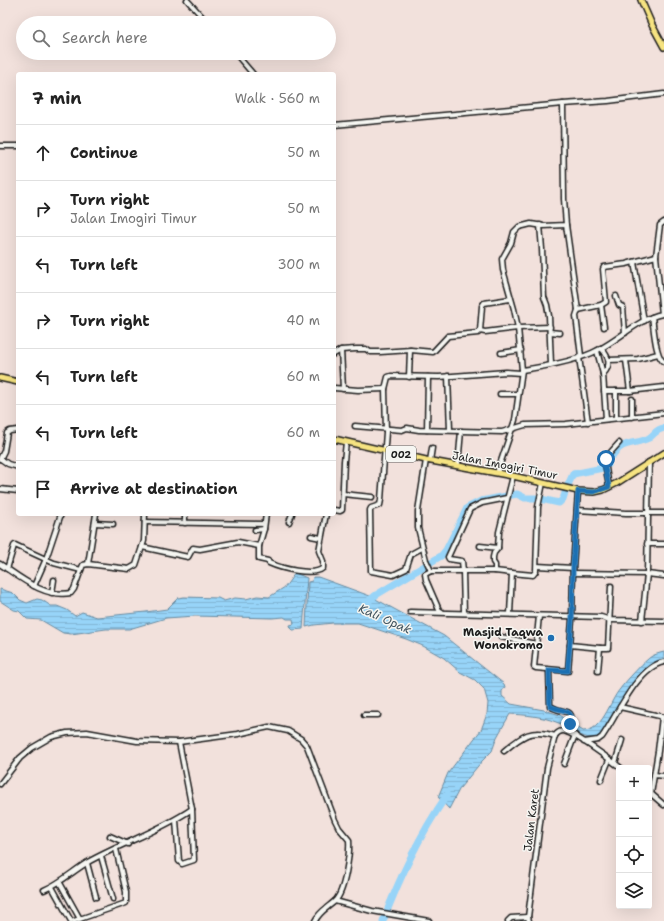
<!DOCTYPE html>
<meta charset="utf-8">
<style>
body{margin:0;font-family:"Shantell Sans",sans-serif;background:#f2f2f2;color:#222}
.controls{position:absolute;right:12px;bottom:12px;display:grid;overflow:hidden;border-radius:4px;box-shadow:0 4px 16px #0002}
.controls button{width:36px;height:36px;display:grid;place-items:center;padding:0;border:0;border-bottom:1px solid #e0e0e0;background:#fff;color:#222;font:20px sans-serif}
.stop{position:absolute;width:12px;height:12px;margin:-9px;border:3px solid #1f6fb2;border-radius:50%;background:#fff}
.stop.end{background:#1f6fb2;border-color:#fff;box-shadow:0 1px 4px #0008}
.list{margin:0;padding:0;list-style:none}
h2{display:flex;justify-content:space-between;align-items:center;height:52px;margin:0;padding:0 16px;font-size:17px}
h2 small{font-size:13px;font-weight:400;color:#767676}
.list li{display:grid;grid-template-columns:26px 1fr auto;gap:12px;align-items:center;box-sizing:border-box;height:56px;padding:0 16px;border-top:1px solid #e0e0e0}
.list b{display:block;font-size:15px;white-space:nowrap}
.list p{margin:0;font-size:13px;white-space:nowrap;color:#767676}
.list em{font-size:13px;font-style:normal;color:#767676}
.icon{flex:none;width:22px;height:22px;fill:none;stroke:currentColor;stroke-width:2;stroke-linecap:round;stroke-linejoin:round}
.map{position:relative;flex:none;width:664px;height:921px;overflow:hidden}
.search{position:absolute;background:#fff;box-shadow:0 4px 16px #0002;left:16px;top:16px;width:320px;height:44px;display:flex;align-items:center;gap:10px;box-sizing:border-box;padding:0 14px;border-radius:22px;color:#767676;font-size:15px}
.panel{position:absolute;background:#fff;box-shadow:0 4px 16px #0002;left:16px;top:72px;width:320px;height:444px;border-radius:4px}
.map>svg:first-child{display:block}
.water{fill:url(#water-rules);stroke:#668aa0}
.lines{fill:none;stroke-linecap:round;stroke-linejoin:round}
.river{stroke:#97d4f8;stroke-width:7}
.minor-casing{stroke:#1c1c1c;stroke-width:7}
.major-casing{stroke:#1c1c1c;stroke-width:8}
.minor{stroke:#f6f6f2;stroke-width:4}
.major{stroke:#f6e381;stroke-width:5}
.route{stroke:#1f6fb2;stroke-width:5}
.poi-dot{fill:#1f6fb2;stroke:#f6f6f2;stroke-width:1.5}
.labels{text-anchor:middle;stroke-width:3;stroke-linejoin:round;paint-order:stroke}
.shield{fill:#f6f6f2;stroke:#5d5d5c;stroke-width:1}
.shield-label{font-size:10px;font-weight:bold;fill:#1c1c1c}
.street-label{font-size:11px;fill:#1c1c1c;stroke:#f6f6f2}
.poi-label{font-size:11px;font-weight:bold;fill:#1c1c1c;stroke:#f6f6f2;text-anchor:end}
.water-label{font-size:12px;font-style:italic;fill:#41535e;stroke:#f6f6f2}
</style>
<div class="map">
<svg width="664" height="921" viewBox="0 0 664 921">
<defs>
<pattern id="water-rules" width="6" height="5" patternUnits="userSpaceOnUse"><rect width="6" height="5" fill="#97d4f8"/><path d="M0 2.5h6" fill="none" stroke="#82b5d4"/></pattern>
</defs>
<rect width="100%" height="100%" fill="#f2e1dc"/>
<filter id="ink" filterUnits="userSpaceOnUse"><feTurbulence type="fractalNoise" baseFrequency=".025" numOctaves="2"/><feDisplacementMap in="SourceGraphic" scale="8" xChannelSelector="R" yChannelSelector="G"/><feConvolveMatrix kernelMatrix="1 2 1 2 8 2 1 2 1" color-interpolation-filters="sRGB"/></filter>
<g filter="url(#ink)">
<g class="water">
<path d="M295,573l12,5 -4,51 -10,1 -2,-2 -1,-3 4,-1 -1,-5h-6l-3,-2 -12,1 -77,-2 -29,2 -37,11h-23l-35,5 -8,-1 -22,-13 -14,-1 -8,-8 -5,-1 -14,-9v-12l13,4 7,7 7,3 10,-4 5,1 9,6h6l10,4 8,6 7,-4 15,5 49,-5 21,-3 11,-11 6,-1 34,1 6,3 11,-3 11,1 11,-3 12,1 16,-10z"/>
<path d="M313,577h5l52,19 74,40 60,48 1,3 -3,4v5l9,8 33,6 16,5 23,16c20,0 26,-29 37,-42 5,-7 25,-29 32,-33 4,-2 8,-3 12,-4v11l-12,6 -23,20 -17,30 -13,18c-17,5 -28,-10 -43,-15 -15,-6 -30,-7 -46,-8l-13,23 -5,14 -10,10 -22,27 -11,21 -11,-12 10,-24 33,-43 6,-16 1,-11 -4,-14 -9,-9 -15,-8 -16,-14 -21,-12 -17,-7 -48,-16h-25l-19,2 -8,2 2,-45 4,-1z"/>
</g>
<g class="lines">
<g class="river">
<path d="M613,455c9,-15 23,-10 36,-17 6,-4 7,-9 15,-10"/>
<path d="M568,485l5,-11 30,-6 5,-3"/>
<path d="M541,499l18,4 4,-4 3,-9"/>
<path d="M365,604l11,-9 65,-39 5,-6 21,-42 14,-7 36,-7 8,4h14"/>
<path d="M383,921c18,-46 36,-85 64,-126"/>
</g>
<g class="minor-casing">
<g id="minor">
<path d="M187,0l21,23"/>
<path d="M235,53l18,21"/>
<path d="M334,125l229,-21"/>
<path d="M0,146h18"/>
<path d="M540,225l2,24 2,48 3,8 2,11 2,48"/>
<path d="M566,225l12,85 -2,6 5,40"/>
<path d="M634,262l10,59"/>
<path d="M616,296l3,9 4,2 2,26"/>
<path d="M601,305l3,22"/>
<path d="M578,310l23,-5 5,-3 -3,-33 1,-2 22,-3 30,-8"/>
<path d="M652,317c2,11 3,40 12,45"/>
<path d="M480,331l5,1 33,-4 32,-1"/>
<path d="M550,332l10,1"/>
<path d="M601,348c8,9 11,17 2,26"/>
<path d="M341,350l2,39"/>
<path d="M597,351l6,23 3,45"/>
<path d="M501,353l20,-3"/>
<path d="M334,354l7,-4 15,-1h10l4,3h10l31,-2 22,2 15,-16 30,-3 2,-2 2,-25 2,-3 26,-4"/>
<path d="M579,357l9,65"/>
<path d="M609,360l29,-1 20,-5"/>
<path d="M626,360l4,31"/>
<path d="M522,370c20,-3 58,-10 76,-20 22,-11 40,-31 64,-36l-6,-58 4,-31 4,-3"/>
<path d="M448,376l2,54"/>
<path d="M409,377l1,-27"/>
<path d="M334,388l24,2 27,-1"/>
<path d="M604,391h26l34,-4"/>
<path d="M616,391v27"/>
<path d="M500,394h18"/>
<path d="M632,399v18"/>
<path d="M355,426l47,4 5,-2 12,2 83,2 23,-7 41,-1 98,-11"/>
<path d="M427,430l1,-53"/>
<path d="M0,459l4,-8 3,-18 3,-2 8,-1"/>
<path d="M1,459l7,5 10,3"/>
<path d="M426,460l-8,51v17l8,32 5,11"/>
<path d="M430,461l2,-13"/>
<path d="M458,465l3,-34"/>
<path d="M497,473l18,-53 7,-50 -4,-42 -4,-19 -11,-39 -1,-11 9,-16 3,-11 5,-5 12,-3 12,2 23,-1 -2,-26 -1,-95 45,-3 56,-7"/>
<path d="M609,487l-4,-25 5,-9 9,-10"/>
<path d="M0,489l18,2"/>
<path d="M343,494l29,3"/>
<path d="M507,498l-25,5 -12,6 -22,48 1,2 13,2 1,10h32l17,2"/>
<path d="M334,510l6,1 2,-1 2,-49 2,-19"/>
<path d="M577,510l49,3h38"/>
<path d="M185,514v9"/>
<path d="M266,514l-2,15 -5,17v13l9,2 1,2c11,5 44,14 54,5v-7l-4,-10 7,-37"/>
<path d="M145,522c40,1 80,1 119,2"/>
<path d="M289,522l3,-8"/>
<path d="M95,523l18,1"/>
<path d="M255,530l9,-1"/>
<path d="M311,536l10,2"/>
<path d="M647,544h17"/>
<path d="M480,546l18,2"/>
<path d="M142,547l46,10 5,-9 7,1 38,-7 21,4"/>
<path d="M422,548l-11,6 -5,15 -13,6 -22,-4 -1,-61 1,-2 9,-3 1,-5 5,-68 -1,-43 3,-12 3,-1 48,1 67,-5 15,1"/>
<path d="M0,564c21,14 44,34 71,29l3,-4 7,-19"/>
<path d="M88,564l8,-50"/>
<path d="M537,566l36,2"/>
<path d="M7,569l7,-23 1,-1 39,18 27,7 2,-5 5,-1 41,5 7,-4 8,-24 1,-27"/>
<path d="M495,571v-6l-2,-3v-5l1,-4 4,-5 1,-16 14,-56"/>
<path d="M573,573l74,1 17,2"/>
<path d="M34,586l12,-27 15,-45"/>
<path d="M52,593l2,-13"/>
<path d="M410,612l191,5 9,3 54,1"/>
<path d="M442,612l-3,-2 -13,-30 -1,-6 6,-3h32l1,42"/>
<path d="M510,614l2,-41 21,2 3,-4 2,-64 5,-24"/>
<path d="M539,616l-5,51 2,1 32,3 4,-51 1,-52 5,-77"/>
<path d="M642,621l5,-47 2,-112"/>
<path d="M501,637l35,7"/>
<path d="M570,645l30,3h8l3,-62"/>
<path d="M549,670l1,36c16,10 28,-1 17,26"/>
<path d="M598,671l2,-23"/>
<path d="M620,707l44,10"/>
<path d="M364,715h14"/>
<path d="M584,742l14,-2 4,-3c14,-20 36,-71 62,-75"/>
<path d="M504,751c18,-15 27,-23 51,-15"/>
<path d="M615,763l7,-23"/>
<path d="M564,764l11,-29"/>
<path d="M654,775l10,1"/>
<path d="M601,780l8,-20"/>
<path d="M0,784l20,-26 12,-10 19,-11 16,-4 20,-1 50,9 42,1 59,-8 31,-7 19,4 13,8 6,7 28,74 4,8 10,12c1,14 -4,51 -14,61 -8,7 -16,11 -20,20"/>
<path d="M649,792l15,13"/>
<path d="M651,794l7,-43 4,-34"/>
<path d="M176,820l3,41 3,3 12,-4 -2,-51 -13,-67"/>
<path d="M110,836l18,8"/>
<path d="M101,856l12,43"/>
<path d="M87,863l9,34"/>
<path d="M60,883l20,36"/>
<path d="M52,887l19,34"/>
<path d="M44,890c17,-7 29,-19 44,-28 34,-19 72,-31 104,-53"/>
<path d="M335,901l37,10 57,10"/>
<path d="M74,921l52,-18v-11l-10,-43"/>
<path d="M508,921l3,-3 17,-1"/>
<path d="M529,921l-1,-4 19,-149 8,-32c2,-3 4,-5 8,-5 9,0 49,30 58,37"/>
</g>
</g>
<g class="major-casing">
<g id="major">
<path d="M641,0l11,25 12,22"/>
<path d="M0,378l18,4"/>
<path d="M334,439l92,21 87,16 65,15 16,1 9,-2 14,-7 47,-30"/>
</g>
</g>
<use href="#minor" class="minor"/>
<use href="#major" class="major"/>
</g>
</g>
<g class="lines" filter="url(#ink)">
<path class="route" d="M570,724c6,-16 -10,-12 -20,-18l-1,-36 19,1v-5l4,-46 1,-52 5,-77 16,1 15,-5 -5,-24 2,-4"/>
</g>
<circle class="poi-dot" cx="551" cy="638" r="4"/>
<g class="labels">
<rect class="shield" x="386" y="446" width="30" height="16" rx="3"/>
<g class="shield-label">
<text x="401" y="458">002</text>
</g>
<g class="street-label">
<text transform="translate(505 465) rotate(11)" y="4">Jalan Imogiri Timur</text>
<text transform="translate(531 820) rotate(-83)" y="4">Jalan Karet</text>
</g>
<g class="poi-label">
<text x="543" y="636">Masjid Taqwa<tspan x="543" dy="13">Wonokromo</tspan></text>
</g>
<g class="water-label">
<text transform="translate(385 619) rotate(24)" y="4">Kali Opak</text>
</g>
</g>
</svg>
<div class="controls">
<button>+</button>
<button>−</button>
<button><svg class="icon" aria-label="locate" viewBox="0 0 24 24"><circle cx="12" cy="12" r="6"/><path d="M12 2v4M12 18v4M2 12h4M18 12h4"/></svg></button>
<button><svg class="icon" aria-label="layers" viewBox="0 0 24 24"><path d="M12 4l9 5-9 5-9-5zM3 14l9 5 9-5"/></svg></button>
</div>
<div class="stop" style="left:606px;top:459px"></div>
<div class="stop end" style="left:570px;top:724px"></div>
<div class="search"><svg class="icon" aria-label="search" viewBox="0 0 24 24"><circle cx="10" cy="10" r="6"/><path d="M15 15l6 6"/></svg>Search here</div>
<section class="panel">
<h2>7 min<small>Walk · 560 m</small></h2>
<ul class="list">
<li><svg class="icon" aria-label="ahead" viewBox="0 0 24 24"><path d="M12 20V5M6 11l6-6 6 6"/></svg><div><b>Continue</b></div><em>50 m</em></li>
<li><svg class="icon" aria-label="right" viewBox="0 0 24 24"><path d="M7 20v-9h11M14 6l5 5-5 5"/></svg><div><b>Turn right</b><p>Jalan Imogiri Timur</p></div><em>50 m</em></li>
<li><svg class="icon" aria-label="left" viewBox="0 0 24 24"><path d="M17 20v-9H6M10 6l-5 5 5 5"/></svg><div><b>Turn left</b></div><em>300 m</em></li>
<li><svg class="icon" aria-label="right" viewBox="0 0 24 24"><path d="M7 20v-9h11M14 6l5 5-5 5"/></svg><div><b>Turn right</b></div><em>40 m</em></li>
<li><svg class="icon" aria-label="left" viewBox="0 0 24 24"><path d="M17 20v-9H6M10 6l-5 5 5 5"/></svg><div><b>Turn left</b></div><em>60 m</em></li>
<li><svg class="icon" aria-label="left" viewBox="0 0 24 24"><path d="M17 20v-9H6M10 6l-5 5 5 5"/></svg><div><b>Turn left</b></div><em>60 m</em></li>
<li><svg class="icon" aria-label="arrive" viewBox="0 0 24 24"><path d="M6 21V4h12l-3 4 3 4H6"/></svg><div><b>Arrive at destination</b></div></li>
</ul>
</section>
</div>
